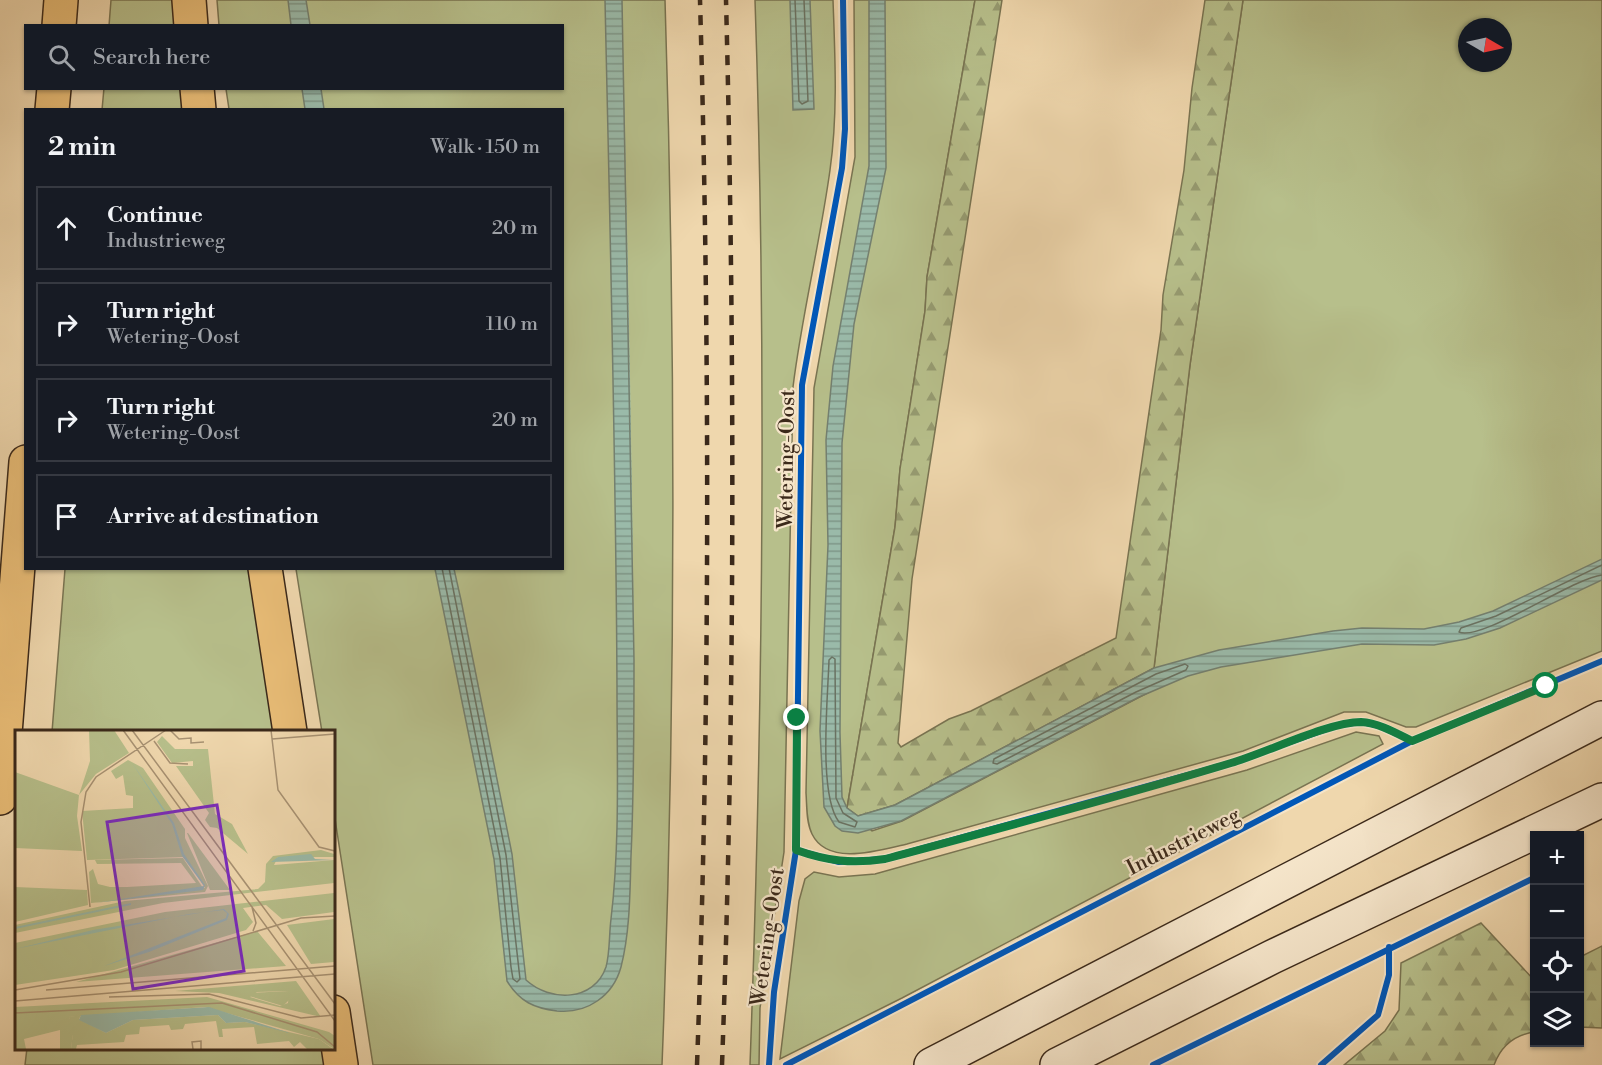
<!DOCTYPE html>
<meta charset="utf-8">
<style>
body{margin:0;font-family:"Libre Bodoni",serif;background:#20242c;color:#f1f3f6}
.controls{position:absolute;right:18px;bottom:18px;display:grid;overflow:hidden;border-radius:0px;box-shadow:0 2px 4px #0004}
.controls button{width:54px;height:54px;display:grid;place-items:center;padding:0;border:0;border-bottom:2px solid #363941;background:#171b24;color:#f1f3f6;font:30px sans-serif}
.compass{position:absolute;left:1458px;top:18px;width:54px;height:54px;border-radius:50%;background:#171b24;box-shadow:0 2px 4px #0004;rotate:99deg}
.stop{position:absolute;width:18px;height:18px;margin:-14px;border:4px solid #0b8043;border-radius:50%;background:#fff}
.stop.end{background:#0b8043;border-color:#fff;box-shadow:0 2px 6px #0008}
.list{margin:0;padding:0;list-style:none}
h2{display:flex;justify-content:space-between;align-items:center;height:78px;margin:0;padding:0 24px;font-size:26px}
h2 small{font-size:20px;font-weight:400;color:#9ea1a6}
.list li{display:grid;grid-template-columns:39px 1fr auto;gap:18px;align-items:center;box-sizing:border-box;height:84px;margin:0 12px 12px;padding:0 12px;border:2px solid #363941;border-radius:0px}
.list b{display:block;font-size:22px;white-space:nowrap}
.list p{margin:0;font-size:20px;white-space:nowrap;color:#9ea1a6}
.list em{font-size:20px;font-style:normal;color:#9ea1a6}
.icon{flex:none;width:33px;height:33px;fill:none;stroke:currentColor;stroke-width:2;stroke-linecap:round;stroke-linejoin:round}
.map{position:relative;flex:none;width:1602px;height:1065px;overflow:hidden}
.search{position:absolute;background:#171b24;box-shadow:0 2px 4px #0004;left:24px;top:24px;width:540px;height:66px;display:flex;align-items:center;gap:15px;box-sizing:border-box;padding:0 21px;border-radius:0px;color:#9ea1a6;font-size:22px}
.panel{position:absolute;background:#171b24;box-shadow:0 2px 4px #0004;left:24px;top:108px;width:540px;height:462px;border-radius:0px}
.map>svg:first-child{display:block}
.grass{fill:#b7bf8b;stroke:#797452;stroke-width:1.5;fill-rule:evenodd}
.forest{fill:url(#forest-firs);stroke:#797452;stroke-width:1.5}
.water{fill:url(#water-rules);stroke:#748070;stroke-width:1.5}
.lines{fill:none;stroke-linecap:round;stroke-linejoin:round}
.shore{stroke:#6a7262;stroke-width:1.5}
.secondary-casing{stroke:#3b291a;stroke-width:36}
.highway-casing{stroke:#3b291a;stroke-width:36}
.secondary{stroke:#f5e5ca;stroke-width:33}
.highway{stroke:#e8bc76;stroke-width:33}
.rail{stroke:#3b291a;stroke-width:4.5;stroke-dasharray:10 10;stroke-linecap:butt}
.cycleway-casing{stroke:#f5e5ca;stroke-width:10}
.cycleway{stroke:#0057b8;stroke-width:6}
.route{stroke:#0b8043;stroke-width:8}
.labels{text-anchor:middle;stroke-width:4.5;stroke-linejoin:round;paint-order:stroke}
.street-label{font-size:21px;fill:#3b291a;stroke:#f5e5ca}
.inset-road{fill:none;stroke:#a79172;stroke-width:1.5}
.view{fill:#7b2cbf;fill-opacity:0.15;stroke:#7b2cbf;stroke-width:3}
.inset-edge{fill:none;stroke:#3b291a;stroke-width:3}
</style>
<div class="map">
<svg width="1602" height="1065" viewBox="0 0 1602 1065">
<defs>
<pattern id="forest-firs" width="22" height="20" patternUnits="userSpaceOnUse" patternTransform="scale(1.5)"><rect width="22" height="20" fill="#b7bf8b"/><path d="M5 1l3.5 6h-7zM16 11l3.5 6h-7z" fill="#969b71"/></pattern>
<pattern id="water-rules" width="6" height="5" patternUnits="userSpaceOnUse" patternTransform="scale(1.5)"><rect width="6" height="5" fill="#9abaa9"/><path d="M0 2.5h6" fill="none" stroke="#7f9789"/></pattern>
</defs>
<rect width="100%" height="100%" fill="#efd7ad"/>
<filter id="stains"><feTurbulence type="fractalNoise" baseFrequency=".00333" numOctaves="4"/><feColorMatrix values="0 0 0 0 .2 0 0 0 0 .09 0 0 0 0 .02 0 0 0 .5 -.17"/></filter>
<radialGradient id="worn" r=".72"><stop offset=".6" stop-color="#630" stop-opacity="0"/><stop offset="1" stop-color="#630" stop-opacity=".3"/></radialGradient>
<g class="grass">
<path d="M111,0h67l3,25 -72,1z"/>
<path d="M217,0h448c11,355 11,710 -3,1065h-289l-40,-259v-74h-11l-26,-163 266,-1v-458l-333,-1 -3,-20 336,-1v-62l-343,-1z"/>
<path d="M755,0h78c2,56 5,114 -3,170 -10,73 -28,144 -37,217l-9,465 -24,156 -1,57h-9c13,-355 17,-710 5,-1065z"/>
<path d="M854,0h121l-48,277 -2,34 -25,158 -5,58 -48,281 25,23 30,-10 259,-135 -7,-18 36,-303 53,-365h359v651l-186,76h-10l-40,-15h-22l-101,39 -336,93c-27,6 -79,23 -95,-10 -6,-12 -5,-28 -6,-41l8,-405 41,-231zM1467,27h36v36h-36z"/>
<path d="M104,88l85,1 3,21h-90z"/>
<path d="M65,569h193l24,163h-230z"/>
<path d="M1356,732l23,4 4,8 -481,254 -122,61 19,-158 6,-22 9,-7 25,5 36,-3 372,-104z"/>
<path d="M27,1048l300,1 3,16h-305z"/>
</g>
<g class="forest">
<path d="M975,0h27l-90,579 -14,164 3,4 48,-28 22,-8 145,-73 45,-308 2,-35 21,-125 8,-82 13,-88h38l-53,365 -36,303 -259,137 -37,11 -11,-8 48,-281 5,-58 25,-158 2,-34z"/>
<path d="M1481,923l53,57v52c-19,3 -33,14 -40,33h-150l41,-34 14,-21 2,-47z"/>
<path d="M1602,946v82l-22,-1v-70z"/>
</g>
<g class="water">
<path d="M288,0h18l4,25h-19z"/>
<path d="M605,0h17c5,220 10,440 12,660 0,66 0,131 -3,196 -1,36 -1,76 -10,111 -8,29 -34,47 -64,44 -23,-3 -37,-9 -50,-30l-13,-122 -59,-290h19l7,31 51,254 14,126c24,22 68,22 80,-13 4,-14 3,-33 5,-48 9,-76 6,-153 6,-230 -1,-229 -7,-459 -12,-689z"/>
<path d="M790,0h20l4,109 -21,1z"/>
<path d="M869,0h16l1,168 -32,156 -12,119 -2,290 2,64 5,11 11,8 37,-11 259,-137 65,-18 114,-19 29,-3 62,1 35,-7 34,-11 109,-52v21l-102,48 -34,11 -32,6 -72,-1 -141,23 -33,9 -49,21 -238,124 -43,12 -16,-2 -7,-5 -11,-19 -4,-76 8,-186 -2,-105 7,-74 36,-200z"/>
<path d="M302,89h19l3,20h-19z"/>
</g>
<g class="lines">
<g class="shore">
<path d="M795,0l4,101 3,3 6,-3 -4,-101"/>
<path d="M1602,565l-106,51 -35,12 -2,4c22,10 114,-54 143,-57"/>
<path d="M442,568l58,290 11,109 2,12 4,3 3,-3 -14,-124 -57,-287"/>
<path d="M832,657l3,2 1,139 7,15 14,9 -2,5 -16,-5c-21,-27 -11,-126 -10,-162z"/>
<path d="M1185,664l3,2 -2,4 -50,22 -139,72 -4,-1 1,-4 162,-85z"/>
</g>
<g class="secondary-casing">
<g id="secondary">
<path d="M931,1065l671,-347"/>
<path d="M1057,1065l215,-108 330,-157"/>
</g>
</g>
<g class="highway-casing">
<g id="highway">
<path d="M189,0l2,26"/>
<path d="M59,26l2,-26"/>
<path d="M197,88l2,22"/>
<path d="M52,110l2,-22"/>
<path d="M265,568l25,164"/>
<path d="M0,798l26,-336"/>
<path d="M333,1012l8,53"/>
</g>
</g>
<use href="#secondary" class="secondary"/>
<use href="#highway" class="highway"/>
<g class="rail">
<path d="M697,1065c13,-355 13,-710 3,-1065"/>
<path d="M722,1065c13,-355 13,-710 4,-1065"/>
</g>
<g class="cycleway-casing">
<g id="cycleway">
<path d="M796,850l43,12 45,-3 347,-96 107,-38 24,-3 18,4 32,15"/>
<path d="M769,1065l5,-73 22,-142 6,-465 40,-217 3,-39 -2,-129"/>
<path d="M786,1065l626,-324 190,-80"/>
<path d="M1153,1065l381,-187"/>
<path d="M1321,1065l57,-50 11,-40v-28"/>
</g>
</g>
<use href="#cycleway" class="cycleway"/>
</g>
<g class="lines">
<path class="route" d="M797,718l-1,132c31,11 56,14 89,9 115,-31 231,-61 346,-96 35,-10 97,-41 130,-41 18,1 35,11 51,19l134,-55"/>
</g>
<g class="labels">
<g class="street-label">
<text transform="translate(786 459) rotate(-89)" y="7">Wetering-Oost</text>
<text transform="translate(1183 841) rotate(-27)" y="7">Industrieweg</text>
<text transform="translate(767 937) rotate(-82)" y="7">Wetering-Oost</text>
</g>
</g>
<g transform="translate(15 730)">
<rect width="320" height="320" fill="#efd7ad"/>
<path d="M74,0h25l15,23 -33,21 -17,21 11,-34zM113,30l15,8 42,61v9l23,48 -3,6 -114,11 -2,-31 4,-3 5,15 12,3 95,1 -20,-31 -98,3 -5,-49 51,-3v-12l-7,-1 -3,-20 -7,4 -5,-8zM0,42l64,23 -2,21 5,35 -67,-3zM172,103h1l42,57h-20zM306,120l13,4v3h-56l-4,8 60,-5v23l-171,20 -148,30v-8l110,-24 133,-12 7,-7 1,-18 7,-8zM0,157l72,3 1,15 -73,17zM319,163v19l-52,7 -16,-14 -23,3 10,14 -7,8 -132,40 -99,15v-42l150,-31zM319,189v43l-23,2 -24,-39zM242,201l29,35 -210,16zM281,251l25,36 -102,-24 -44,-2zM274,261l-1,12 -8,3 -30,-9 7,-5zM66,285l-2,4 27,14 27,-13 85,-5 8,8 19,-1 74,17 14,10h-26l-7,-7 -6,5 -5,-6 -32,3 -3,-17 -32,2 1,8h-4l-3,-16 -31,3 -2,5 -12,1 -2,-5 -29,2 -1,7 -13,1 -2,7 -47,3 -1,4h-5l2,-16 -4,-16z" fill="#b7bf8b" fill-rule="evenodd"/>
<path d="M147,6l13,13h33l7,65 17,10 16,30 -31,-26 -7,-1 -5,-7 4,-7 -33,-47h17v-5l-21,2 -15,-21zM168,128l20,30h-93l86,-5 -15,-20 -84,1 -2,-4zM274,261v9l-6,6 -34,-10 2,-3zM192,267l122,35 6,4 -1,13 -15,-10 -114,-32 -136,10 5,10 -3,22h-11v-19l-36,9 2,10h-11v-42z" fill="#b7bf8b"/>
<path d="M117,33l42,60 10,31 21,31 -2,5 -108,13 109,-17 -22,-30 -10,-32zM296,124l4,5 19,1 -63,2 7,-5zM116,173v2l-116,24v-2zM209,179l5,5 -2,6 -78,32 -45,14 122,-48 1,-5 -4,-3 -34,4 -174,35 78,-19zM194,277l81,26 -45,-11 -19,1 -8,-8 -85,5 -27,13 -27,-13 2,-5z" fill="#9abaa9"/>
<path class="inset-road" d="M108,0l212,291M117,0l203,274M155,0l9,9 12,-1v5l13,-1M256,0l7,60 41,57 16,4M257,9l63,-5M139,11l16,22 18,1M75,177l-9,-85 5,-30 10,-15 70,-47M237,177l4,16 -3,8M0,260l106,-18 180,-54 34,-2M31,260l289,-24M94,267l100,-3 92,24 34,-3M0,271l320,-27M0,283l207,-10 95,29 18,15M178,319l-1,-7 9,-1v8"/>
<path class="view" d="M202,75l27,166 -111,18 -26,-167z"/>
<rect width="320" height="320" class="inset-edge"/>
</g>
<rect width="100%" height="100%" filter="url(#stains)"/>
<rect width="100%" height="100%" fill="url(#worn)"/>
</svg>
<div class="controls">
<button>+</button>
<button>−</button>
<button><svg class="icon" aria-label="locate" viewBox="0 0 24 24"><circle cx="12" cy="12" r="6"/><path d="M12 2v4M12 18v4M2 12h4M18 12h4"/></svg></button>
<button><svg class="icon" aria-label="layers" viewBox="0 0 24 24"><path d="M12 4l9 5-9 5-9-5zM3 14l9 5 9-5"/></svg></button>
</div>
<svg class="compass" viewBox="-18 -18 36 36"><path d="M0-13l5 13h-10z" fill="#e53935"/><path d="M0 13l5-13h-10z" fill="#9ea1a6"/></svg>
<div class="stop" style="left:1546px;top:686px"></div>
<div class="stop end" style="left:797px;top:718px"></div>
<div class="search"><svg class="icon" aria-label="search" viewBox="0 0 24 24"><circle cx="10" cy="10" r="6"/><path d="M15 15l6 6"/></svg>Search here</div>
<section class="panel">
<h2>2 min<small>Walk · 150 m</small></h2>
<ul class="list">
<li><svg class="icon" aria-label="ahead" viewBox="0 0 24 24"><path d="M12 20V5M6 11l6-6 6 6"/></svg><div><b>Continue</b><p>Industrieweg</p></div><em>20 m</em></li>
<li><svg class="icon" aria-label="right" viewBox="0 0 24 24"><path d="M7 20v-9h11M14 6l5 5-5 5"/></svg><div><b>Turn right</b><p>Wetering-Oost</p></div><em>110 m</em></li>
<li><svg class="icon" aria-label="right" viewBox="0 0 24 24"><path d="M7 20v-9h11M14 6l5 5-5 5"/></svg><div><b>Turn right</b><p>Wetering-Oost</p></div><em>20 m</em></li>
<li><svg class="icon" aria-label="arrive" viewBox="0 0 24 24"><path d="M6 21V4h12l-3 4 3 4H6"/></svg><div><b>Arrive at destination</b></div></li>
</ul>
</section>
</div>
